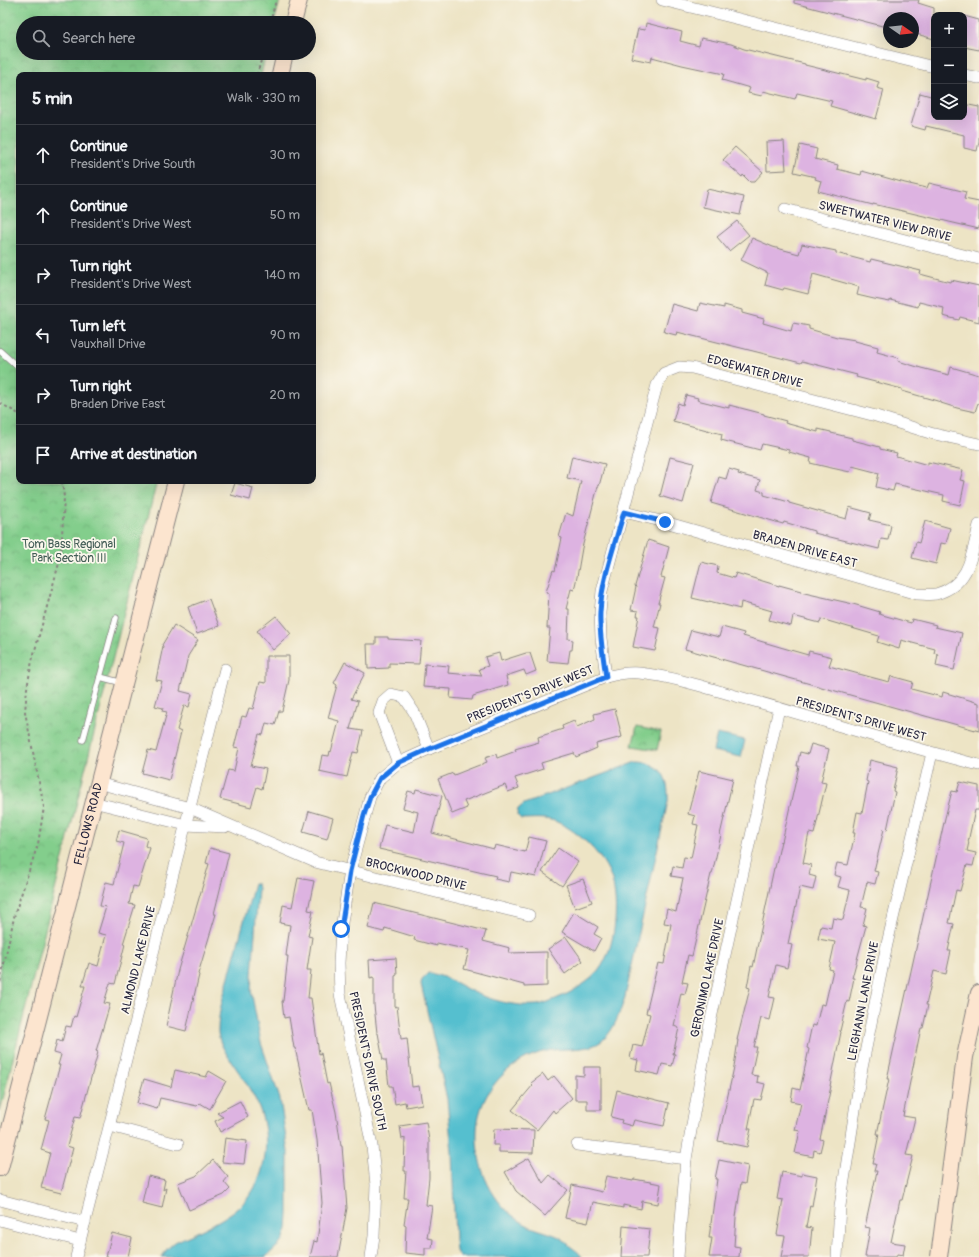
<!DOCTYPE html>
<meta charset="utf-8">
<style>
body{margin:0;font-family:Pangolin,sans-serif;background:#242831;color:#f1f3f6}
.controls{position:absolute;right:12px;top:12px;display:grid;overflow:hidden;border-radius:8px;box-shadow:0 4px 16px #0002}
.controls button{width:36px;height:36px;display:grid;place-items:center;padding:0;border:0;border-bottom:1px solid #363941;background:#171b24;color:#f1f3f6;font:20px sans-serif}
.compass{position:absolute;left:883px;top:12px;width:36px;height:36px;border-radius:50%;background:#171b24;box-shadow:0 4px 16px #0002;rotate:104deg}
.stop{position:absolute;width:12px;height:12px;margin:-9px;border:3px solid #1a73e8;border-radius:50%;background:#fff}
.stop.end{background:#1a73e8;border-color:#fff;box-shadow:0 1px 4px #0008}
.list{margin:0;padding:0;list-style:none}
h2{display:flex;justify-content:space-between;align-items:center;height:52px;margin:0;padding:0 16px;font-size:17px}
h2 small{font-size:13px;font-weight:400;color:#9ea1a6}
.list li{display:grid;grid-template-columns:26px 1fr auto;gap:12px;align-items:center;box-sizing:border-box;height:60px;padding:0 16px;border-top:1px solid #363941}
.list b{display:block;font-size:15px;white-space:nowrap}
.list p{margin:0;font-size:13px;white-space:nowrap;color:#9ea1a6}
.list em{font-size:13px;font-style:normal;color:#9ea1a6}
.icon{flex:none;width:22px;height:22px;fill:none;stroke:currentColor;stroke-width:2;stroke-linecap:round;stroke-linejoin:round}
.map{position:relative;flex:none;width:979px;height:1257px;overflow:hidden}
.search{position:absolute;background:#171b24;box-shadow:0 4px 16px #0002;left:16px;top:16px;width:300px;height:44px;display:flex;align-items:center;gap:10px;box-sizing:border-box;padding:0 14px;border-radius:22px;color:#9ea1a6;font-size:15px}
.panel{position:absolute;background:#171b24;box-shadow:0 4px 16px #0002;left:16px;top:72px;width:300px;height:412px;border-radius:8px}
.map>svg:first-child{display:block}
.park{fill:url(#park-crowns);stroke:#527864}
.water{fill:#54bfcf;stroke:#3b7085}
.building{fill:#ddb3e1}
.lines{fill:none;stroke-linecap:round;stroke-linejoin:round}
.lane-casing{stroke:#888380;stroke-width:7}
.street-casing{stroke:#888380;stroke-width:12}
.secondary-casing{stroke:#888380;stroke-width:18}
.path{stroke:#888380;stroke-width:2;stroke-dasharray:3 3;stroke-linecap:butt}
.lane{stroke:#fff;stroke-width:5.5}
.street{stroke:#fff;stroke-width:11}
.secondary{stroke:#fce5cf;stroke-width:16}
.route{stroke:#1a73e8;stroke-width:5}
.labels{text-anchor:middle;stroke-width:3.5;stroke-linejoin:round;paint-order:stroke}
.street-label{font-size:12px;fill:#22223b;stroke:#fbf7ec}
.park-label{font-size:12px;fill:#445e57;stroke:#fbf7ec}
</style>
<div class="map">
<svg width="979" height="1257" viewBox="0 0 979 1257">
<defs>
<pattern id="park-crowns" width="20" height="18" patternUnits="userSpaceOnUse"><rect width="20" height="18" fill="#83ce8c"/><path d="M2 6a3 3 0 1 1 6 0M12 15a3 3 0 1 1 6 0" fill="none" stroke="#71b17a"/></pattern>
</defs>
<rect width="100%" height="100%" fill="#fbf7ec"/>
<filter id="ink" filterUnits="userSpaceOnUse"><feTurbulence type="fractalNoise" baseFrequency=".025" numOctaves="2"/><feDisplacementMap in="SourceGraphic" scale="8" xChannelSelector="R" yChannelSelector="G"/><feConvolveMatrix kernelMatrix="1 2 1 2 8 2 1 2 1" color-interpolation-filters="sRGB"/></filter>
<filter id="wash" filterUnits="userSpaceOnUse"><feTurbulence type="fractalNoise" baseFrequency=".012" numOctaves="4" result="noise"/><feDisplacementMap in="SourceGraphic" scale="16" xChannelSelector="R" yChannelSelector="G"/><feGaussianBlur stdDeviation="0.9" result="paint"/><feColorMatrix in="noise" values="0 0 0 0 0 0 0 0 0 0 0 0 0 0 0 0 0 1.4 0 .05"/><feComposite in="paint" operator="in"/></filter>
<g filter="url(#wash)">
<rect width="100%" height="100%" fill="#ede4c5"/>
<g class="park">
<path d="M0,0h280l-6,23h-251v30h243l-5,22h-242v406h138l-157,630z"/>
<path d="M637,727l24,5 -4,18 -25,-4z"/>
</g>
<g class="water">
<path d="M717,734l28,6 -4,17 -28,-6z"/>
<path d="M636,762c26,0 33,16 32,39l-43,196c-5,15 -10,32 -22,43 -14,12 -39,7 -56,11 -36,7 -68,40 -70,78 -2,37 14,76 48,95 12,7 28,8 39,16 3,2 4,5 7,7 4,3 8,5 11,10h-123l-3,-6 -1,-11 -3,-88 -5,-53 -26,-115 1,-5 6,-6c15,2 28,10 41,17 21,10 45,17 68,15 7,-1 16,-5 23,-8 11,-4 32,-17 39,-27 17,-23 20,-64 13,-90 -7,-24 -34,-49 -55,-58 -11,-5 -25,-3 -36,-3l-4,-4 1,-6 6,-5z"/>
<path d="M254,884h3l1,5 -7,101 10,53 19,56 8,53v62l-1,15 -4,12 -17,16h-104l5,-8 8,-7c20,-9 41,-18 59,-31 30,-22 38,-63 27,-98 -3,-10 -9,-20 -15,-30 -8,-14 -28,-36 -28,-52 0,-21 8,-43 13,-62 8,-28 15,-57 23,-85z"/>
</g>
<g id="blocks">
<g class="building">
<path d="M794,0h125l-1,3 16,5v31l-21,-6v-15h-25l-2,9 -92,-24z"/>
<path d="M964,16l15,4v30l-15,-3z"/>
<path d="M646,23l36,9 -2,9 19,5 2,-8 30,6 13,5 61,15v1l61,15v-2l13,4 -2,6 7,2 -8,29 -46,-13 2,-5 -35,-8 -2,6 -32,-8 -1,5 -14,-3 2,-5 -28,-8 2,-6 -42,-9 -30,-8 -1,5 -20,-4 7,-29 7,1z"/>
<path d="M920,93l14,4v20h30v-13l15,3v34l-2,10 -13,-3v-13l-38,-9 -1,4 -14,-4z"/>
<path d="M784,141l2,29 -19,1 -1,-29z"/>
<path d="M800,145l17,4 -2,10 23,6 -1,4 24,6 1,-4 43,12 22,5 2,-5 37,9 -2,7 15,3v27l-106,-25v1l-55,-14 3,-10 -6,-2 1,-2 -22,-5z"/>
<path d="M735,147l28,25 -9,10h-4l-7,-7 -1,2 -19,-17z"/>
<path d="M707,189l37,8 -4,18 -37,-8z"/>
<path d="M737,221l12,14 -20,16 -12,-14z"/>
<path d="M752,238l21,9 26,7 3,-10 34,7v2l34,9 1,-3 50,12 -1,3 30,8 1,-2 28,6v36l-19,-5 -1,3 -16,-4 1,-8 -25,-6 -1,5 -28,-7v2l-16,-3 -17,-4 2,-8 -46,-13 -5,20 -24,-6 -1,2 -18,-5 3,-12 -27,-13z"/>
<path d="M700,303l24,5v-3l18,5v3l22,6 -1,4 28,8 2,-8 16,3v3l28,8 18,3v1l23,6 -1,5 22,6 -1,3 23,7 28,7 2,-8 28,8v29l-1,-1 -3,9 -18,-4 -16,-5v-1l-39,-11v-2l-46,-12 1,-2 -55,-14 -1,2 -124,-31 -1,3 -12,-3 8,-28 26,7z"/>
<path d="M686,395l12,3 -1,2 32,8v-3l35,9v1l22,6 -1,2 33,9v-3l13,3v1l21,5v2l28,7v2l17,4 -1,3 32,9v-3l35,8 -3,10 5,1 -5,24 -17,-4 1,-6 -49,-11 -2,7 -17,-4 3,-14 -27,-7 -2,6 -23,-5 -17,-4 1,-5 -22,-6v-2l-27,-6 -2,6 -39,-10 1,-6 -49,-13 5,-18 5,2z"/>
<path d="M572,456l33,8 -6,22h-1l-16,62 -5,29 -3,13 -3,-1 -5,20h3l-1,30 5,1 -1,10h-2l-2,13 -21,-2 3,-33h-3l2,-35 -3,-1 7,-22 2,1 7,-33 -3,-1 7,-24 7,3 8,-35 -14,-3z"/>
<path d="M670,457l24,6 -11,40 -23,-7z"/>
<path d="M729,469l10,3 -1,2 22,6 -3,10 7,2v3l25,7v1l57,16 3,-12 22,6 -2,7 22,5 -3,15 -7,-1 -2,10 -65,-16v-2l-30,-9 -1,2 -72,-21 8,-26 7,2z"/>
<path d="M235,483l18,5 -3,12 -19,-5z"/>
<path d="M925,521l25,7 -4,16 -5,-1 -5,21 -24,-6 4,-16 3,1z"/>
<path d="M648,540l21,7 -8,30 4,1 -7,25h2l-6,24 6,1 -5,23 -22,-4 6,-31h-2l1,-5 -7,-1 5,-23 -1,-1z"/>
<path d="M701,562l17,4 -1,7 17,5 2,-5 43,13v-1l22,6 -1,1 53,12 27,8 -1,2 32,9 1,-4 24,6 -1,2 27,6 -8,37 -18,-4 2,-12 -4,-1 1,-4 -34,-9 -2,9 -22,-7 2,-6 -58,-17 -1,4 -27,-7 -2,10 -22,-6 3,-9 -31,-9 -1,7 -31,-8v1l-17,-4z"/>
<path d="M209,599l10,27 -22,8 -9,-27z"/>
<path d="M276,616l15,18 -18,16 -16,-19z"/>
<path d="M174,625l24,15 -10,16 -8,35 12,3 -3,13 -5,-1 -7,24 4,2 -12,48 -27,-7 6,-23 8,2 11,-40 -5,-1 1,-3 -8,-2 7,-25 -6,-1 7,-34 -1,-1z"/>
<path d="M722,627l22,6 -1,3 37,11 28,8 1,-4 23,6 -3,9 60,16 2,-6 22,6 -2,7 31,8 1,-5 36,11v28l-294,-82 6,-19 28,7z"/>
<path d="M376,637h12v2l33,2 -2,23 -30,-1v5l-21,1 -1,-25h9z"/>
<path d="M499,653l2,8 25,-8h4l6,18 -10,4 -2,-5 -18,6 2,9 -35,11 -1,4 -22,-2 1,-9 -28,-2 2,-23 24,2 -1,7 34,3 -3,-7 9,-3 -3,-9z"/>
<path d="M266,656h23v24l-7,31h-3l-4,14 -9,-2 -3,12 -4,-1 -8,32 15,3 -4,20 -5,-2 -6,20 -31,-8 8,-29 6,1 5,-23 -5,-1 8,-31 4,1 3,-9 4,1 7,-27 6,1z"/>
<path d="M345,662l20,11 -14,26 7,2 -8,28 13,2 -5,22 -5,-1 -6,25 -28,-6 3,-16 7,1 1,-5 1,1 8,-31 -11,-3 9,-33 -3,-2z"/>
<path d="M615,709l7,28 -26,7 1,4 -21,9 -2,-4 -33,10 2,6 -28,9 4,10 -11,4 -3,-7 -41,16 3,7 -15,6 -14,-35 15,-6 1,2 33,-13 -2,-4 11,-4 1,4 19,-7 -1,-2 24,-7 -1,-5 25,-8 -1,-3 12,-5 3,6 18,-8 -1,-5z"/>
<path d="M811,744l18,5 -8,33 5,1 -5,22 -7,29 -5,-1 -6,30 8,2 -2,10 7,2 -3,13 -13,-3 -12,57 4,1 -5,23 -11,-3 -7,32 6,1 -5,22 -9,-2 -7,29h3l-6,28 7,1 -1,6 8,2 -4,16 -7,-1 -6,30h3l-4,18 -29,-6 16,-74 4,-27h-1l13,-52 -3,-1 4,-21 2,1 21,-99h1l6,-27 1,1 17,-76h-2l3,-14 8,2z"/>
<path d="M870,760l28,7 -5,24 2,1 -8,38 -3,-1 -10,42 4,1 -3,12 -8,-2 -6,25 6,1 -4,17 3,1 -14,52h2l-5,24 -2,-1 -7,30 1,1 -11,54h1l-11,53 3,1 -3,12 -6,-2 -1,7 -18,-4 5,-22 -5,-1 6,-27 -10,-2 2,-13 7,2 9,-41 -2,-1 5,-23 4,1 5,-22 4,1 8,-35 -4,-1 6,-27 -17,-3 3,-13 10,2 2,-10 10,2 7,-30 -12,-3 3,-10 -7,-2 3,-12 11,2 7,-32h-2l4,-21 5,1 6,-31 -2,-1z"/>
<path d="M699,771l34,8 -13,56h1l-9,39h-1l-19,82 -4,-1 -6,27 6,1 -3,11 -4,-1 -7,33 5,2 -6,26h2l-3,12 -10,-2 -3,11 -23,-5 2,-10 -8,-2 3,-13 9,2 8,-33 -4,-1 12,-50 6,1 7,-40 -7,-1 3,-14 9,3 7,-34 -12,-2 2,-10 9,2 2,-11 7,1 7,-33 -5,-1 2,-8 -7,-2z"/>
<path d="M960,782l19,4v24h-4l-7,32h1l-2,9 9,2 -3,13 -6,-1 -7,26 -4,-1 -7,33 5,1 -6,27h3l-5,23 -12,-3 -8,34h2l-5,23h-2l-18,88 12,2 -9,37 7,1 -11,44h-2l-9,42 14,2 -2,11 -6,-1 -1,3h-31l5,-29 -5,-1 12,-56h-3l2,-7h-3l6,-30h-2l12,-55h-2l58,-261 7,-27 5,1z"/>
<path d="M416,789l26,7 -10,37 62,16 1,-4 30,7 4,-15 17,4 -10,36 -25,-5 -2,10 -14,-3 1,-3 -117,-27 6,-24 29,7 4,-20 -15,-4 5,-17 7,2z"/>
<path d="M309,811l24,7 -6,21 -24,-7z"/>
<path d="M119,830l28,8 -2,8 5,2 -12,39 -5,-1 -4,18 6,1 -12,39h2l-10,40 -5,-1 -6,20 6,1 -14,47 2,1 -18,66 -5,-1 -8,29 6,2 -12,45 -20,-5 9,-35 -9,-3 8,-30 -4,-1 15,-54h-2l3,-10 -7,-2 3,-13 5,2 4,-16 5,1 3,-11 2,1 9,-31h-3l7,-23 9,3 8,-31 -8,-2 8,-26 -6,-1 6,-24 8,2 10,-41 -8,-2z"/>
<path d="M210,848l19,5 -15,61h2l-18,60 1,1 -13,56 -20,-5 12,-56 31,-106 -3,-1z"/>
<path d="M558,848l20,14 -16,24 -20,-14z"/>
<path d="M298,878l16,3 -6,29 5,1 -5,25 4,1 -5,33h4l-3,28h3l8,56 2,-1 6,31 2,-1 7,29 5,34h1l5,62 -9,49h-28l4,-16 3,1 5,-39 -5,-63 -5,-30h-3l-14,-62h-1l-5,-31 -5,1 -2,-17h1l5,-45h-2l4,-31 -10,-2 3,-18 9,2z"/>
<path d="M583,879l9,23 -17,6 -9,-23z"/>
<path d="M374,903l112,28 -3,10 27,7 -1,5 38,-1v34l-23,1v-2l-60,-16 5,-19 -32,-7v3l-23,-6 1,-3 -30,-9 -1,4 -16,-4z"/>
<path d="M574,912l24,15 -4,7 7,4 -7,13 -32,-19z"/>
<path d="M566,937l17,24 -18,13 -17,-25z"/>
<path d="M396,958l1,17 -2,1v31l2,-1 4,33 6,-1 5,49 7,-1 3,18 -16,3 -1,-5 -10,2 -3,-18h-3l-3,-26h-3l-5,-27h-1l-3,-28v-28l-4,1 -1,-18z"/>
<path d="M584,1067h17v43h-14v-10h-12v-25l9,1z"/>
<path d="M175,1070l31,7 3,-6 17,10 -16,28 -10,-6 -3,3 -37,-8 -3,11 -20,-6 7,-24 27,8z"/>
<path d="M543,1074l5,7 6,-5 18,22 -17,15 -2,-3 -16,20 -25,-20 21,-25 -2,-2z"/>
<path d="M617,1090l52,13 -5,23 -30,-6 -2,6 -11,-3 1,-3 -11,-3z"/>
<path d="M240,1101l8,16 -28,15 -5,-11 8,-4 -6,-4z"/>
<path d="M426,1122l3,18v38l-3,27 6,1 -5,32 6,1 -1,9h-7v7l-20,-2 1,-28 -2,-1 4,-26h-4l2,-27h-2l1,-33 -3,1 -2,-13z"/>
<path d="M494,1129l40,1 -1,23 -34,-1v-7h-6z"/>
<path d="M225,1138l22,3 -3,23 -22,-2z"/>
<path d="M529,1158l14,25 7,-8 18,15 -23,26 -29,-25 -11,-19z"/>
<path d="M213,1160l15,17 -4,5 6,7 -6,6 -35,15 -11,-27 18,-7z"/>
<path d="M719,1160l29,6 -3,18 -4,-1 -5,34 -2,29 6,1 -1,10h-30l3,-19h-3l8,-59h-2z"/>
<path d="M782,1172l20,4v-3l15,3 -5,30 -2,-1 -4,22 6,1 -3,29h-28l4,-21 -8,-1 6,-35 -6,-1z"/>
<path d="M148,1176l17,4 -2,10 3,-2 -4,20 -20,-5z"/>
<path d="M606,1176l27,5 1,-2 27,5 -3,20 -16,-3 -1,8 -18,-4v3l-30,-6 -5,21 -23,-5 7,-33 30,7z"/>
<path d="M623,1226l27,3 -3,28h-26z"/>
<path d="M112,1233l20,5 -4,19h-22z"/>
</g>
</g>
</g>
<g filter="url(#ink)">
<use href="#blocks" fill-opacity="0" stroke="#888380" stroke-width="1"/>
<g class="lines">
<g class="lane-casing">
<g id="lane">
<path d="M0,351l19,17"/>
<path d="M100,677l23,6"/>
<path d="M83,740l33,-122"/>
</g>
</g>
<g class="street-casing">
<g id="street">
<path d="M662,0l272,67"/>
<path d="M964,75l15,3"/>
<path d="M785,209l194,50"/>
<path d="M624,512l41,10 252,72c6,0 13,1 19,0 34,-9 36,-40 43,-69"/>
<path d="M606,677l-5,-39 -1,-25 2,-22 55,-206 7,-12 15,-6 13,1 184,48 54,17 49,11"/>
<path d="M398,763l-19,-50 4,-12 8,-7 13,3 10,15 15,37"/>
<path d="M98,783l92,25 125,54 214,53"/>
<path d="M93,802l93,23 39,2"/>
<path d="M110,1126l68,18"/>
<path d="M577,1145l109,14"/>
<path d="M0,1200l85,22"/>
<path d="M0,1220l80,21"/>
<path d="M76,1257l149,-588"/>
<path d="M371,1257l3,-21 2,-51 -4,-39 -32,-152 -1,-31 2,-34 9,-58 20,-74 10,-19 18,-15 31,-14 177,-72c11,-3 22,-5 33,-4 39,4 77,18 115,28 75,21 150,45 225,64"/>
<path d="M678,1257l8,-98 23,-131 70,-320"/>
<path d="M837,1257l3,-51 20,-128 27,-134 45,-191"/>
</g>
</g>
<g class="secondary-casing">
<g id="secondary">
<path d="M293,23l6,-23"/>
<path d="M280,75l5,-22"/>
<path id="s1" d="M0,1168l176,-687"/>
<path d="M939,1257l26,-200 14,-64"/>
</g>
</g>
<g class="path">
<path d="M270,23l6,-23"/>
<path d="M257,75l6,-22"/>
<path d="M0,403l19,11"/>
<path d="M0,982l15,-69 23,-69 6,-37 -19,-95 2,-24 5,-27 29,-105 3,-59 -2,-16"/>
</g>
<use href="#lane" class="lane"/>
<use href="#street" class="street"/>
<use href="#secondary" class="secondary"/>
</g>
</g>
<g class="lines" filter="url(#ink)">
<path class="route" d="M341,929l9,-58 14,-56 6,-18 10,-19 18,-15 31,-14 177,-72c-3,-22 -7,-44 -6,-65 2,-34 15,-68 24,-100l41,10"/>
</g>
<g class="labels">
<g class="street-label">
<text transform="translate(885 221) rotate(14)" y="4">SWEETWATER VIEW DRIVE</text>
<text transform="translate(755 371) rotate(15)" y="4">EDGEWATER DRIVE</text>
<text transform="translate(805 549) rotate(16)" y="4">BRADEN DRIVE EAST</text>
<text transform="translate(530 694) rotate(-22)" y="4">PRESIDENT'S DRIVE WEST</text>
<text transform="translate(861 719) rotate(16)" y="4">PRESIDENT'S DRIVE WEST</text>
<text dy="4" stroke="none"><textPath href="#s1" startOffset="355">FELLOWS ROAD</textPath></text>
<text transform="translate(416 874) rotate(14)" y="4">BROCKWOOD DRIVE</text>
<text transform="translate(138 960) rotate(-76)" y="4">ALMOND LAKE DRIVE</text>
<text transform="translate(707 978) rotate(-78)" y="4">GERONIMO LAKE DRIVE</text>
<text transform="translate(863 1001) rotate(-79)" y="4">LEIGHANN LANE DRIVE</text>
<text transform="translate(368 1061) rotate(78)" y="4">PRESIDENT'S DRIVE SOUTH</text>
</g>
<g class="park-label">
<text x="69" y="548">Tom Bass Regional<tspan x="69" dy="14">Park Section III</tspan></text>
</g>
</g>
</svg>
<div class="controls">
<button>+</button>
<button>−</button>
<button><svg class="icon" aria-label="layers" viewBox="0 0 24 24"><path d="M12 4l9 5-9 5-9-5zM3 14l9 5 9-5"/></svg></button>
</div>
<svg class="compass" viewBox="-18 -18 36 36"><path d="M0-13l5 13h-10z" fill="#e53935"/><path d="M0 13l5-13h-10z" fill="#9ea1a6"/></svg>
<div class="stop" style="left:341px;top:929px"></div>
<div class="stop end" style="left:665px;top:522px"></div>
<div class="search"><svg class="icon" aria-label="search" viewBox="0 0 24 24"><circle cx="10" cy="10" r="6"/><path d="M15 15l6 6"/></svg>Search here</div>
<section class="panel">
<h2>5 min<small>Walk · 330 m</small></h2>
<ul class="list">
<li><svg class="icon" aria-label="ahead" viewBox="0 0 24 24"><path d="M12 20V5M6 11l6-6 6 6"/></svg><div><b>Continue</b><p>President's Drive South</p></div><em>30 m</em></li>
<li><svg class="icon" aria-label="ahead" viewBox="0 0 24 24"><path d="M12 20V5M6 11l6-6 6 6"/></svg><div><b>Continue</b><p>President's Drive West</p></div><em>50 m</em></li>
<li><svg class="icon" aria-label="right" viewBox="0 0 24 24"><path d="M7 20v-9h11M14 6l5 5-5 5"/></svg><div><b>Turn right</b><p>President's Drive West</p></div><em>140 m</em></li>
<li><svg class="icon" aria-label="left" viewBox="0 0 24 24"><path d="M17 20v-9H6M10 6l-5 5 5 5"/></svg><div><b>Turn left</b><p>Vauxhall Drive</p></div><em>90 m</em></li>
<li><svg class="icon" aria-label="right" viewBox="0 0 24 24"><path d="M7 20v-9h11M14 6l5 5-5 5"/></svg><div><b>Turn right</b><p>Braden Drive East</p></div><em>20 m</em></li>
<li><svg class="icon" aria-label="arrive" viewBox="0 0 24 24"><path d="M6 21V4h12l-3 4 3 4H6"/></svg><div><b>Arrive at destination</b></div></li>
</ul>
</section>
</div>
